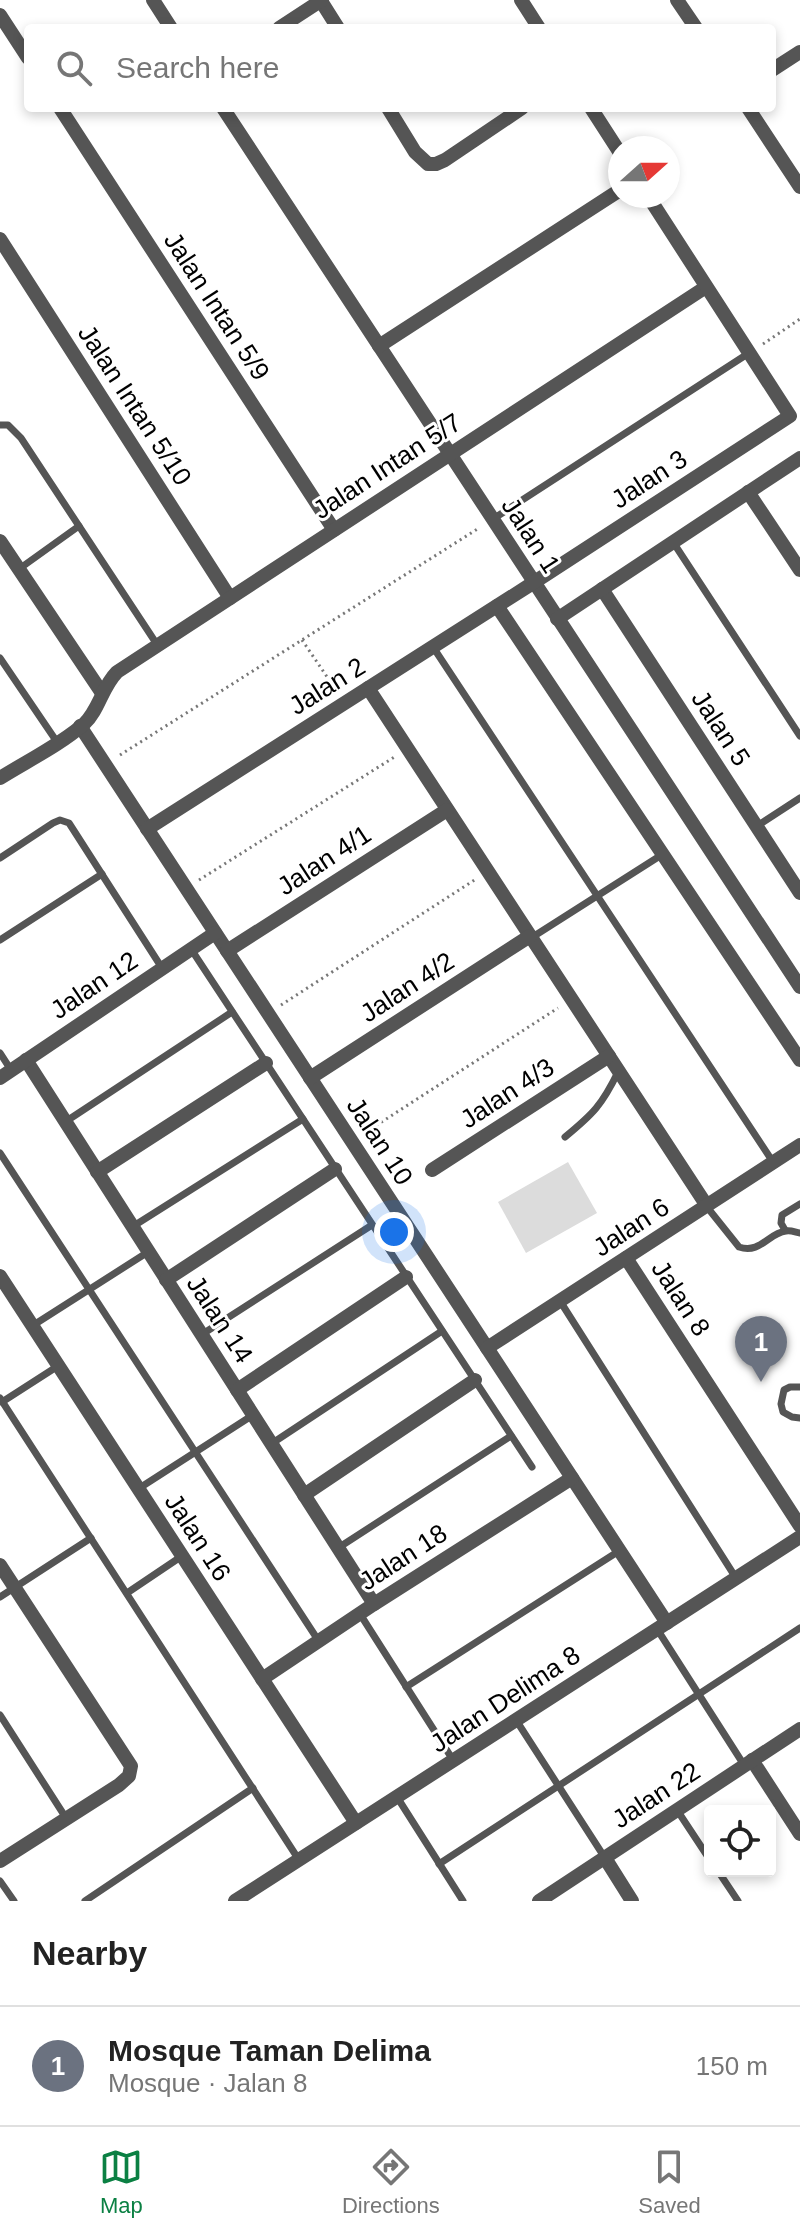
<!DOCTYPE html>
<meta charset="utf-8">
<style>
body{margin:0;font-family:Arial,sans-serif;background:#f2f2f2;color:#222}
.controls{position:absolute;right:24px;bottom:24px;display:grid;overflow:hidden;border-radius:8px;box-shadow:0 4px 12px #0003}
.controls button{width:72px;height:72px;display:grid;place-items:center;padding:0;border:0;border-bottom:2px solid #e0e0e0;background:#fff;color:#222;font:40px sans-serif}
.compass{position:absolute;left:608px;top:136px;width:72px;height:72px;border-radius:50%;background:#fff;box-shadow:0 4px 12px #0003;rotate:69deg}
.you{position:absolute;left:394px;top:1232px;width:28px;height:28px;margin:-20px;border:6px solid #fff;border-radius:50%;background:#1a73e8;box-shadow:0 0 0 12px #1a73e833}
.badge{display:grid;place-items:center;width:52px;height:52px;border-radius:50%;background:#0b8043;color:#fff;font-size:26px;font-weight:700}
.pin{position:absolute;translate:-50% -66px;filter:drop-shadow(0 2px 4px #0008)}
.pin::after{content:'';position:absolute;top:42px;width:28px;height:24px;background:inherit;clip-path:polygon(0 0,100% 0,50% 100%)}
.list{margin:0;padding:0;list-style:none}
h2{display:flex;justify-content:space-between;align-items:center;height:104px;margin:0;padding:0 32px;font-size:34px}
h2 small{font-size:26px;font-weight:400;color:#767676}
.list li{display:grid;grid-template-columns:52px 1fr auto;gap:24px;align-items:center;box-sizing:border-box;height:120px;padding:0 32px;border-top:2px solid #e0e0e0}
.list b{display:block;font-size:30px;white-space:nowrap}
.list p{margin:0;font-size:26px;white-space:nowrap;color:#767676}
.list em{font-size:26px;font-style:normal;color:#767676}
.icon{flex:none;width:44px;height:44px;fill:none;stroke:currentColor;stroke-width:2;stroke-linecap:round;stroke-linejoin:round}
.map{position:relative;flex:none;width:800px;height:1901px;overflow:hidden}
.search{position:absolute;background:#fff;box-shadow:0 4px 12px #0003;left:24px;right:24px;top:24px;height:88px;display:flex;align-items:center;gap:20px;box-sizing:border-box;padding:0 28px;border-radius:8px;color:#767676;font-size:30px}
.sheet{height:224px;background:#fff}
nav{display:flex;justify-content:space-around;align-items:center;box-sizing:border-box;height:112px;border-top:2px solid #e0e0e0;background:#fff;font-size:22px;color:#767676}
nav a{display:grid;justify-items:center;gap:4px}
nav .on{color:#0b8043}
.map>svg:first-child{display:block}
.green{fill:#dcdcdc}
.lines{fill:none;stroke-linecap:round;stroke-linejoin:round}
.path{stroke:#777;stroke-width:3;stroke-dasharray:2 4;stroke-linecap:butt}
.lane{stroke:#555;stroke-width:7}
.street{stroke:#555;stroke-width:14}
.labels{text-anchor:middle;stroke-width:6;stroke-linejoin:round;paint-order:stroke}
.street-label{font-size:26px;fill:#000;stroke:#fff}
</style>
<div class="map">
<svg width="800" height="1901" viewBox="0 0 800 1901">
<rect width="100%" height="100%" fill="#fff"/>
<path class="green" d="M568,1162l29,51 -71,40 -28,-51z"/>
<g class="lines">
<g class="path">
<path d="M763,344l37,-25"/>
<path d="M302,640l34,50"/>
<path d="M120,755l359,-227"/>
<path d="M199,880l197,-124"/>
<path d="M281,1005l195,-126"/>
<path d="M366,1132l192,-124"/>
</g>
<g class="lane">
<path d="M0,425h8l13,13 137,208"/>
<path d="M493,519l256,-166"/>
<path d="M673,542l127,194"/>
<path d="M19,569l60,-43"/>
<path d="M433,647l340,515"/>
<path d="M0,658l57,84"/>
<path d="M757,826l43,-28"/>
<path d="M0,858l53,-35 7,-3 9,3 93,145"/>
<path d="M531,938l132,-84"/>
<path d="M0,940l102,-66"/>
<path d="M191,949l341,518"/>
<path d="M0,1053l11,17"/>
<path d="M65,1122l167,-110"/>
<path d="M565,1137c28,-23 37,-32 53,-65"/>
<path d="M0,1153l318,487"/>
<path d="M707,1207l32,40c22,7 29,-14 47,-16 4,-1 9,1 14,2"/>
<path d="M132,1227l171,-108"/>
<path d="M785,1230l-4,-7 1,-8 18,-11"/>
<path d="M560,1301l176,277"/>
<path d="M32,1326l116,-74"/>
<path d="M201,1335l171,-110"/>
<path d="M800,1387h-10l-6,3 -3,14 2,8 9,5 8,1"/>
<path d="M0,1398l299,462"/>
<path d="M2,1402l56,-36"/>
<path d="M271,1444l171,-113"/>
<path d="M138,1489l115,-74"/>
<path d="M338,1548l173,-112"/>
<path d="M127,1593l55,-37"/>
<path d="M0,1597l91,-59"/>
<path d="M360,1614l93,146"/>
<path d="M657,1629l87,136"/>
<path d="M406,1687l213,-136"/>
<path d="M0,1715l66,103"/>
<path d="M516,1720l89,138"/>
<path d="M397,1797l66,104"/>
<path d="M677,1810l33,50"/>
<path d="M439,1864l361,-236"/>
<path d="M718,1871l20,30"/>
<path d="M0,1881l14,20"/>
<path d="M85,1901l168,-113"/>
</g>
<g class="street">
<path d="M153,0l18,28"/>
<path d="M521,0l18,28"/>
<path d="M677,0l19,28"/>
<path d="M321,1l17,27"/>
<path d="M0,15l28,43"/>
<path d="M279,28l43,-28"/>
<path d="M772,70l28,-18"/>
<path d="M60,108l274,422"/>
<path d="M223,108l577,879"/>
<path d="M388,108l27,44 13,12h8l9,-4 77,-52"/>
<path d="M591,108l29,45"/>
<path d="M748,108l52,79"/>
<path d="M0,239l230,359"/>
<path d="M379,346l241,-156"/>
<path d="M748,492l52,78"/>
<path d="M0,541l102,152"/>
<path d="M602,589l198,304"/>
<path d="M497,606l303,454"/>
<path d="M557,619l243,-161"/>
<path d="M368,688l339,518"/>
<path d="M80,726l587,897"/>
<path d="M0,778c27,-17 60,-33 84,-54 15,-14 18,-37 33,-52l589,-385"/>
<path d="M147,829l386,-246 257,-167 -142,-220"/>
<path d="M227,951l220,-141"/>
<path d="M26,1060l348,544"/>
<path d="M0,1078l215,-145"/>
<path d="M310,1078l220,-142"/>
<path d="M432,1170l177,-114"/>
<path d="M97,1172l169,-109"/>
<path d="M626,1258l174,268"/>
<path d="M0,1276l356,547"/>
<path d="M166,1280l169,-111"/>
<path d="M487,1348l313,-203"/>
<path d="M237,1390l169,-113"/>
<path d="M304,1495l171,-115"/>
<path d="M0,1565l131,201 -2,10 -10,9 -119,76"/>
<path d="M262,1679l112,-75 198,-126"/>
<path d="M752,1760l48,74"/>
<path d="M605,1858l27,43"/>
<path d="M235,1901l565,-364"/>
<path d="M539,1901l261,-172"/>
</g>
</g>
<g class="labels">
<g class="street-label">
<text transform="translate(217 306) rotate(57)" y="9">Jalan Intan 5/9</text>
<text transform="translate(135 405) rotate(57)" y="9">Jalan Intan 5/10</text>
<text transform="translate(387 466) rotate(-33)" y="9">Jalan Intan 5/7</text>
<text transform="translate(649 479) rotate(-33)" y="9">Jalan 3</text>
<text transform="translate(531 535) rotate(57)" y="9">Jalan 1</text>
<text transform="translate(327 686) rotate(-32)" y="9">Jalan 2</text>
<text transform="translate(721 728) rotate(57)" y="9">Jalan 5</text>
<text transform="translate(324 860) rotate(-33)" y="9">Jalan 4/1</text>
<text transform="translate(94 985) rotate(-34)" y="9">Jalan 12</text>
<text transform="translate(407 987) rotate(-33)" y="9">Jalan 4/2</text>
<text transform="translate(507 1093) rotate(-33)" y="9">Jalan 4/3</text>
<text transform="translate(380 1141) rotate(57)" y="9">Jalan 10</text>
<text transform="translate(631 1227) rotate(-33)" y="9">Jalan 6</text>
<text transform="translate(681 1298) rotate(57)" y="9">Jalan 8</text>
<text transform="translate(220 1319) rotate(57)" y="9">Jalan 14</text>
<text transform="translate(198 1537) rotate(57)" y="9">Jalan 16</text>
<text transform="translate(403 1557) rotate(-33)" y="9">Jalan 18</text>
<text transform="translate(505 1699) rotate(-33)" y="9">Jalan Delima 8</text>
<text transform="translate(656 1795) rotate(-33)" y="9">Jalan 22</text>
</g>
</g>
</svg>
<div class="controls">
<button><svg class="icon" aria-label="locate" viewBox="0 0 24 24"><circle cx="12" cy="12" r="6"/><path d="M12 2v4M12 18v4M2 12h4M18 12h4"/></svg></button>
</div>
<svg class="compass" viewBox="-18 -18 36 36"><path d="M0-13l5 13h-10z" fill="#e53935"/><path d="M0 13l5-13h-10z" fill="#767676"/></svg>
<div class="you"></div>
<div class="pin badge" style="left:761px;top:1382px;background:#6b7280">1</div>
<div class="search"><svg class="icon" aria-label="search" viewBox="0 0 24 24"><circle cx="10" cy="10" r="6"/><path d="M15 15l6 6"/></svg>Search here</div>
</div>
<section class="sheet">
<h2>Nearby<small></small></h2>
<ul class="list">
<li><span class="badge" style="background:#6b7280">1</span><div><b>Mosque Taman Delima</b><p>Mosque · Jalan 8</p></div><em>150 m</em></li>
</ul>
</section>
<nav>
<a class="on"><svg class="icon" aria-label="map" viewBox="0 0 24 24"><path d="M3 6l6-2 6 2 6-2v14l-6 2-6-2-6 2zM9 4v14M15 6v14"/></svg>Map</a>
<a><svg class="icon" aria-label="directions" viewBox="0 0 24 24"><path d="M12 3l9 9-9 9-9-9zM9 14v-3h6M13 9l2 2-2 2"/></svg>Directions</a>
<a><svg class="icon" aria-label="saved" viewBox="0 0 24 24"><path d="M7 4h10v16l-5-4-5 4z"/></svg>Saved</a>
</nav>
